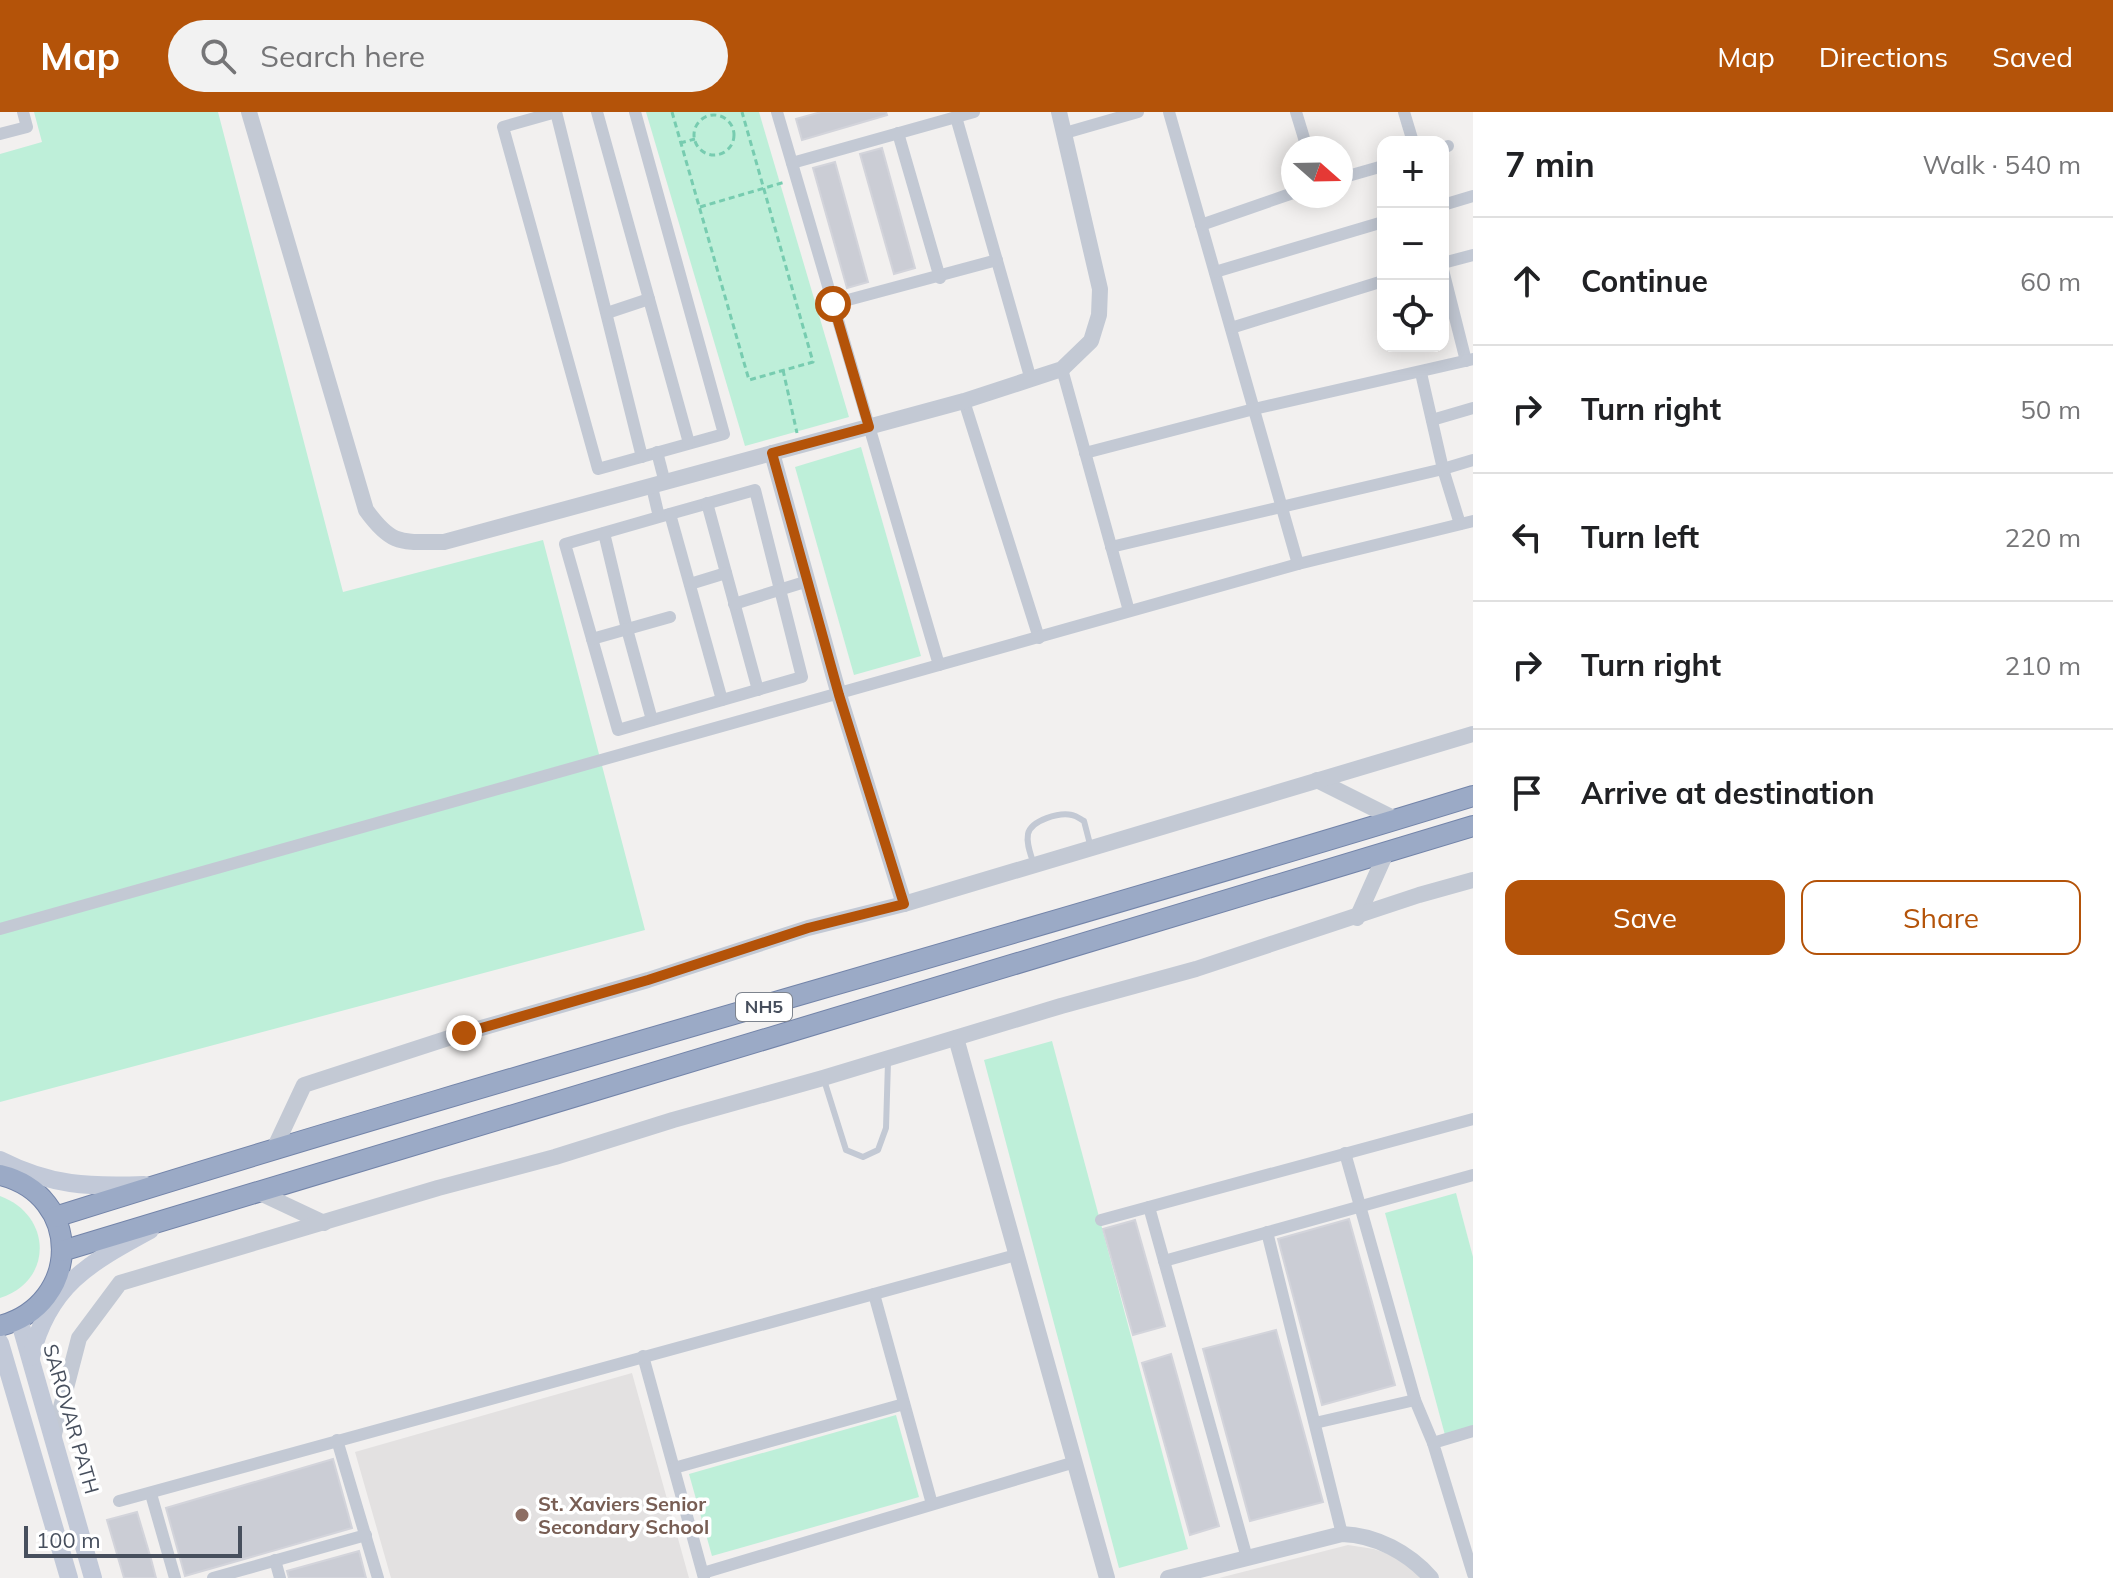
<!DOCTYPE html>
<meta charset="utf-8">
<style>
body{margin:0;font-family:Mulish,sans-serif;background:#f2f2f2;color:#202124}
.controls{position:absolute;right:24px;top:24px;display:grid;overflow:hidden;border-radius:16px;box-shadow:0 4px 20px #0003}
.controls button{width:72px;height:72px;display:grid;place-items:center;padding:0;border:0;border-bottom:2px solid #e0e0e0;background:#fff;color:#202124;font:40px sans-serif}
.compass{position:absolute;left:1281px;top:24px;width:72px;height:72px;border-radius:50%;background:#fff;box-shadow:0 4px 20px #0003;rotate:110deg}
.scale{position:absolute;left:24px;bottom:20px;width:218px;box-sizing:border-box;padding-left:8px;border:4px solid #474f5d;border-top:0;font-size:22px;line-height:28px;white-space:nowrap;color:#474f5d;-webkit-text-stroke:6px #fff;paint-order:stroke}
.stop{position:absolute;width:24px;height:24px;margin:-18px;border:6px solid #b45309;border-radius:50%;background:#fff}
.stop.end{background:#b45309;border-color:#fff;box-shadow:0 2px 8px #0008}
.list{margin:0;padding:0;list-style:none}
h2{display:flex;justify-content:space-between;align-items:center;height:104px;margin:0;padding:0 32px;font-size:34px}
h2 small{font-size:26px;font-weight:400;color:#757577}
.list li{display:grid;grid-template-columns:52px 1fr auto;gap:24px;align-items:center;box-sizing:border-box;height:128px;padding:0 32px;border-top:2px solid #e0e0e0}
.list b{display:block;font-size:30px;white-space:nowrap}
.list em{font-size:26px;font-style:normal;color:#757577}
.actions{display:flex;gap:16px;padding:24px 32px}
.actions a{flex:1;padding:18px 0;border:2px solid #b45309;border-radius:16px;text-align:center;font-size:28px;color:#b45309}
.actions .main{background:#b45309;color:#fff}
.icon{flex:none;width:44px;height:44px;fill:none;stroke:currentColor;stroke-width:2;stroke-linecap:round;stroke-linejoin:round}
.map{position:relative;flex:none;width:1473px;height:1466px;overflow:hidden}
header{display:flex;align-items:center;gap:48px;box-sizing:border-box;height:112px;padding:0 40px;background:#b45309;color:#fff}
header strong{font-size:38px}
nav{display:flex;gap:44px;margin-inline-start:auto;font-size:28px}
.search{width:560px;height:72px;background:#f2f2f2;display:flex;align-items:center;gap:20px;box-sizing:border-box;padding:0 28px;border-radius:44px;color:#757577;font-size:30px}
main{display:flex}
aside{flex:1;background:#fff}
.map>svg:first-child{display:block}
.education{fill:#e3e1e1}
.green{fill:#beefd9}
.building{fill:#cbcdd5;stroke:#d3d4db;stroke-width:2}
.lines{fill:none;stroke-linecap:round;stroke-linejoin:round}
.trunk-casing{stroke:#7384a9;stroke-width:22}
.path{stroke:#77ccb0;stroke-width:3;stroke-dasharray:6 4;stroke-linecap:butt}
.service{stroke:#c3c9d4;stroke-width:6}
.minor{stroke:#c3c9d4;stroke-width:12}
.tertiary{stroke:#c3c9d4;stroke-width:16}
.secondary{stroke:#c2c9d8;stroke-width:18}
.trunk{stroke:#9baac6;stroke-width:20}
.route{stroke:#b45309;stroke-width:10}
.education-dot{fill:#8d6e63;stroke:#fff;stroke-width:3}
.labels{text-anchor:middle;stroke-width:7;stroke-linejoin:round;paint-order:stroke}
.shield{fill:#fff;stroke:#7e848e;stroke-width:2}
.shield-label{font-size:18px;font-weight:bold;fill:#474f5d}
.street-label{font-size:20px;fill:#474f5d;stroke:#fff}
.education-label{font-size:20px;font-weight:bold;fill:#785e54;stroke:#fff;text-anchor:start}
</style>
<header>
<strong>Map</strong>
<div class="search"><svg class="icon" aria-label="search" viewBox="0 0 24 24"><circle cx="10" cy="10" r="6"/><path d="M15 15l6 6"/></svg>Search here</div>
<nav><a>Map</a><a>Directions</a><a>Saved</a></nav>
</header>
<main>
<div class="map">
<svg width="1473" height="1466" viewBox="0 0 1473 1466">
<rect width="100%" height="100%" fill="#f2f0ef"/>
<g class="education">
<path d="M632,1261l57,205h-298l-36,-126z"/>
<path d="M1348,1433l26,4 14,5 24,13 12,11h-205z"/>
</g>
<g class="green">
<path d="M34,0h184l125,480 200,-52 102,390 -645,172v-948l42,-12z"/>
<path d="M646,0h113l90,305 -104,29z"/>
<path d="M861,335l60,209 -67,19 -59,-208z"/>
<path d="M1052,929l136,508 -69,19 -135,-508z"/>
<path d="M1456,1081l17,64v170l-28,8 -60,-222z"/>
<path d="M0,1084c52,19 54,85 0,102z"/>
<path d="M896,1303l23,82 -207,59 -23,-82z"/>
</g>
<g class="building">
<path d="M821,0h65l1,3 -85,25 -6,-21z"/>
<path d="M882,36l33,120 -21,6 -34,-120z"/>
<path d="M835,50l33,120 -21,6 -34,-120z"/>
<path d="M1349,1107l46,166 -73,20 -44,-166z"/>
<path d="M1135,1108l30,106 -32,9 -30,-106z"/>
<path d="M1276,1218l47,172 -73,19 -47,-172z"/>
<path d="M1171,1242l48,172 -29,9 -48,-172z"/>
<path d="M333,1347l19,69 -167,48 -19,-68z"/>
<path d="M137,1400l14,47 5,19h-32l-17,-58z"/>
<path d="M359,1439l7,27h-77l-2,-7z"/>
</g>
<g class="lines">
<g class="trunk-casing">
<g id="trunk">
<path d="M0,1063c83,20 82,129 0,151"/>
<path d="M55,1105c470,-148 947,-276 1418,-421"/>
<path d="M62,1139l1411,-425"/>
</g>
</g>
<g class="path">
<path d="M672,0l77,268 64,-18 -71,-250"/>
<circle cx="714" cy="23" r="20"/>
<path d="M680,31l15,-4"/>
<path d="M700,95l85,-25"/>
<path d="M783,258l14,63"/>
</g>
<g class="service">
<path d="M1034,753c-3,-10 -8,-21 -6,-31 3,-14 32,-22 44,-19 5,1 8,4 12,6l7,27"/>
<path d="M824,968l22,70 17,7 15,-7 8,-22 2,-66"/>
</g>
<g class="minor">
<path d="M556,0l-53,15 95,342 126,-35 -89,-322"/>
<path d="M556,0l86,345"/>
<path d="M597,0l92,331"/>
<path d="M1169,0l129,452"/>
<path d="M1296,0l11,36"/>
<path d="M1404,0l9,30"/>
<path d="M956,5l75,263"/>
<path d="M898,21l42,145"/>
<path d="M1065,21l73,-21"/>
<path d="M0,22l27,-7 -4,-15"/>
<path d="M1443,36l5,-2"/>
<path d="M792,51l182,-51"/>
<path d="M1341,66l42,-12"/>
<path d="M1443,93l30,-9"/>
<path d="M1201,113l92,-32"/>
<path d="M1443,151l30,-8"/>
<path d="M1443,158l23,91"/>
<path d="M1215,160l168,-50"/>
<path d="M833,192l164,-44"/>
<path d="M607,201l42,-14"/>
<path d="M1231,216l152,-47"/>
<path d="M1062,257l67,242"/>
<path d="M1421,261l22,96 17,55"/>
<path d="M964,289l75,237"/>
<path d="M1432,308l41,-12"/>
<path d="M657,340l8,31"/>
<path d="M1085,341l169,-44 219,-50"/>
<path d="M652,375l7,30 96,-27 47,187 -184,53 -53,-186 94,-27"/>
<path d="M707,391l51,187"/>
<path d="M670,402l52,186"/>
<path d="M604,421l23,96 25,91"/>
<path d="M1111,435l332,-78 30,-9"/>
<path d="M690,472l36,-11"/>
<path d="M734,492l74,-23"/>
<path d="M592,527l78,-22"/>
<path d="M939,553l359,-101 175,-43"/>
<path d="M0,817l939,-264 -162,-553"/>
<path d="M1345,1041l70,247 18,43"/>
<path d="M1149,1095l98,351"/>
<path d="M1101,1108l372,-101"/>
<path d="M1267,1120l75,302"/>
<path d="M1164,1149l309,-86"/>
<path d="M874,1182l58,210"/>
<path d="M643,1244l61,222"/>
<path d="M1315,1311l100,-23"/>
<path d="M1473,1319l-40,12 40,131"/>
<path d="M337,1328l41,138"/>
<path d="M674,1356l230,-64"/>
<path d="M151,1382l24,84"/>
<path d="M119,1389l897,-246"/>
<path d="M275,1448l5,18"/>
<path d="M703,1461l372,-111"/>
<path d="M213,1466l153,-43"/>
</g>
<g class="tertiary">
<path d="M249,0l117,398c26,36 35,32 78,32l520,-141 98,-32 29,-28 8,-26 1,-26 -41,-177"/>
<path d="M772,341l67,242 65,209"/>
<path d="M1317,668l78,39"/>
<path d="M1357,806l29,-65"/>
<path d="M956,926l151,540"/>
<path d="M274,1037l30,-64 160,-52 184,-53 160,-52 96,-24 569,-170"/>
<path d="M258,1080l66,31"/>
<path d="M53,1326l26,-100 41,-55 318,-95 117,-31 118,-37 150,-42 238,-72 135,-37 223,-74 54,-15"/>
<path d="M1168,1466l174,-44c34,1 67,19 89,44"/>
</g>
<g class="secondary">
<path d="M0,1048c51,26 89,27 144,25"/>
<path d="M19,1207l74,259"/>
<path d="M0,1231l69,235"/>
<path d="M31,1245c17,-71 58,-94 119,-127"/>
</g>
<use href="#trunk" class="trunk"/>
</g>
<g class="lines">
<path class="route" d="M464,921l184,-53 160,-52 96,-24 -65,-209 -67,-242 97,-26 -36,-123"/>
</g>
<circle class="education-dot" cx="522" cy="1403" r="8"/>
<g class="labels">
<rect class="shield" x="736" y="881" width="56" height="28" rx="6"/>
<g class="shield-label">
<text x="764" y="901">NH5</text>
</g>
<g class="street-label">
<text transform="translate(71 1307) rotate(74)" y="7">SAROVAR PATH</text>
</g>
<g class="education-label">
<text x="538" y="1399">St. Xaviers Senior<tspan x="538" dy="23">Secondary School</tspan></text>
</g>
</g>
</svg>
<div class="controls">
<button>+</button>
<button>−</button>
<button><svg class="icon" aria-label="locate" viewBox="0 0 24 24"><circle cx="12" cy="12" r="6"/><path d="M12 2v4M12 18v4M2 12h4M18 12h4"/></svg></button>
</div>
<svg class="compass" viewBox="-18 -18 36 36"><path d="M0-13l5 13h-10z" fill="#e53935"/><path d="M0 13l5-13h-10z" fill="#757577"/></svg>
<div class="scale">100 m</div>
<div class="stop" style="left:833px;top:192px"></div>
<div class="stop end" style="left:464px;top:921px"></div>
</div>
<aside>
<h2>7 min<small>Walk · 540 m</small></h2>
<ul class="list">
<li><svg class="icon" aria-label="ahead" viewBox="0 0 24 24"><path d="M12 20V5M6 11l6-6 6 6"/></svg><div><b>Continue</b></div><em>60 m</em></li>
<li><svg class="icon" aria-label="right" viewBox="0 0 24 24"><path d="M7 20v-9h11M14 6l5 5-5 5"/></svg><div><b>Turn right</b></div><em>50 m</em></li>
<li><svg class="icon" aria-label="left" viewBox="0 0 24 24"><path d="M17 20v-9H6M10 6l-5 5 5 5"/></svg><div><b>Turn left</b></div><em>220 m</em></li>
<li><svg class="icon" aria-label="right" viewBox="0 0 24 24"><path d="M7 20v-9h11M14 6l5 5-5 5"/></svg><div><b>Turn right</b></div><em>210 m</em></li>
<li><svg class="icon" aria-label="arrive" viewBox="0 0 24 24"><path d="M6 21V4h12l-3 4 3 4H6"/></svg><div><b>Arrive at destination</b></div></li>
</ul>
<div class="actions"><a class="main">Save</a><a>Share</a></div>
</aside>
</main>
